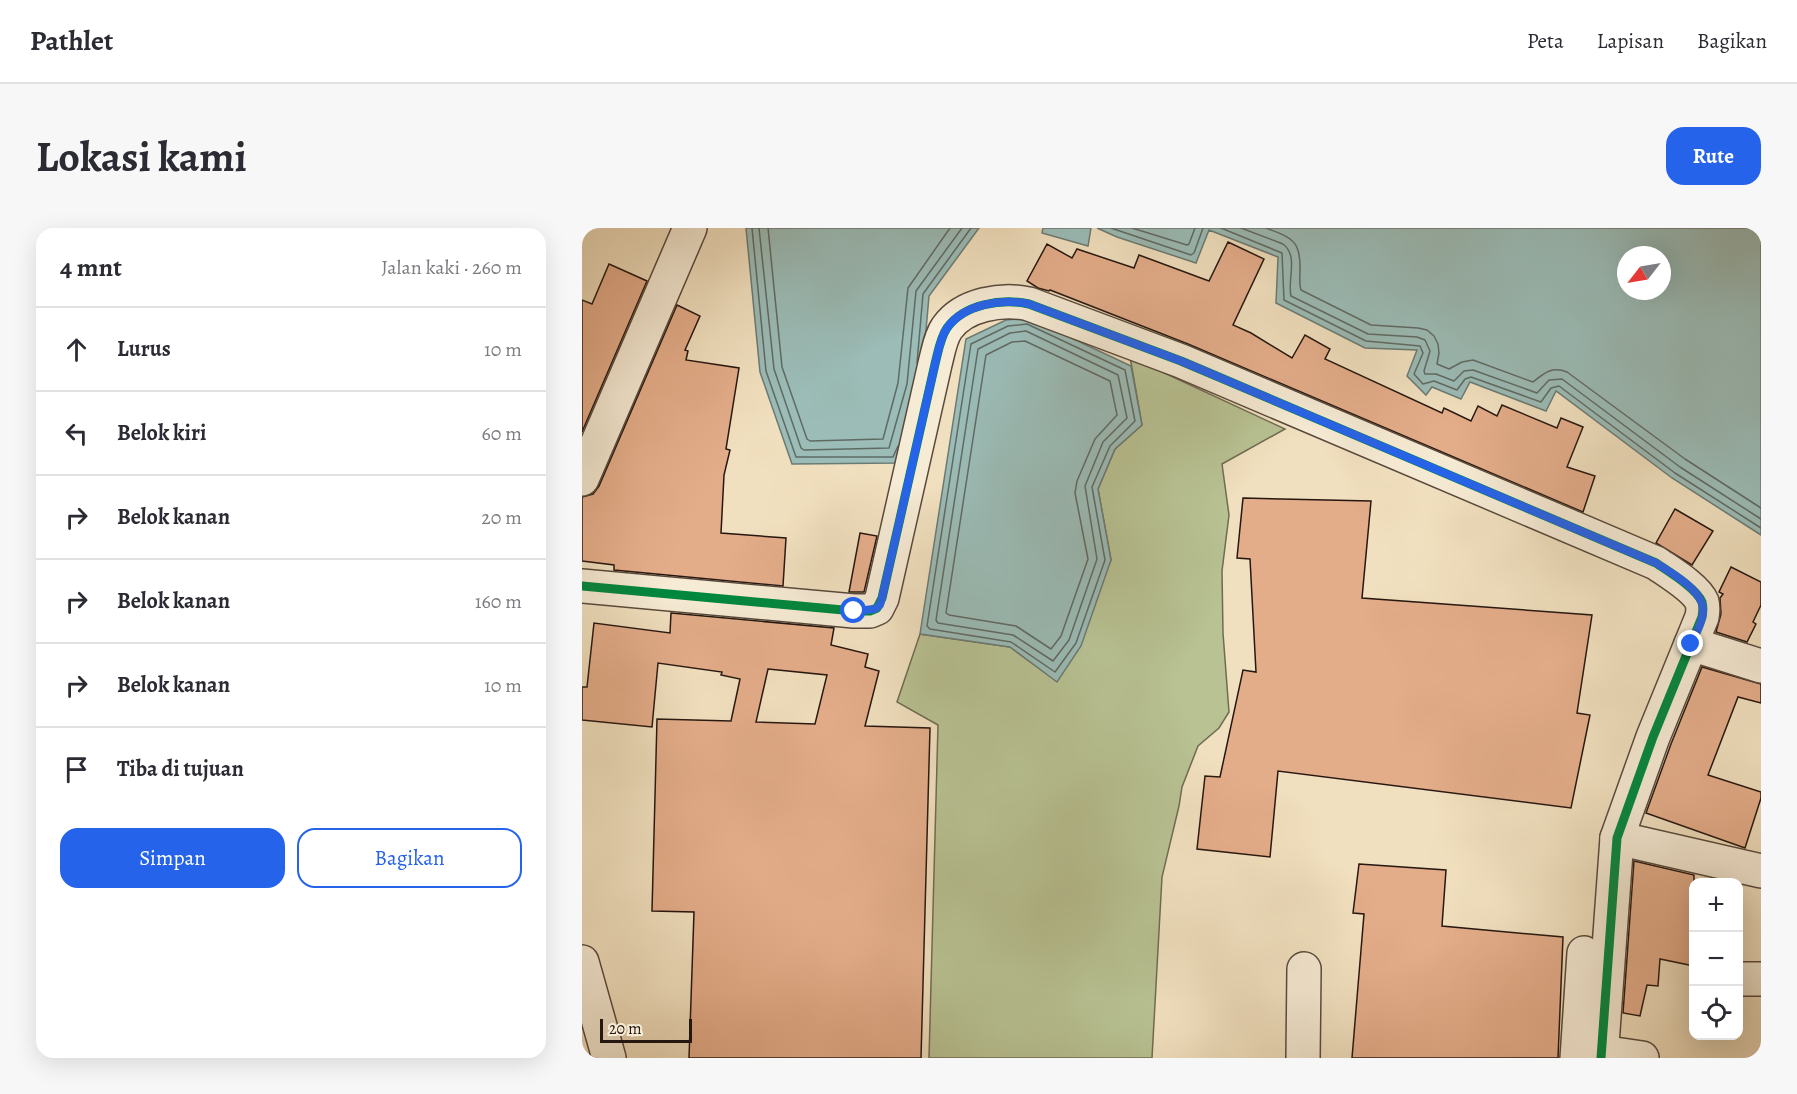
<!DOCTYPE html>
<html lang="id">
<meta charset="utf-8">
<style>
body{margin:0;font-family:Alegreya,serif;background:#f7f7f7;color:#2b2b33}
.controls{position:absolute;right:18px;bottom:18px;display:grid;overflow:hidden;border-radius:12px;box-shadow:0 6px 24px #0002}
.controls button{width:54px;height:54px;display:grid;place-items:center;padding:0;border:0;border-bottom:2px solid #e1e1e2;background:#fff;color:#2b2b33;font:30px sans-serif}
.compass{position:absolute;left:1035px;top:18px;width:54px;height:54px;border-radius:50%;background:#fff;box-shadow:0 6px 24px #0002;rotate:239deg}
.scale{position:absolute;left:18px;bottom:15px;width:92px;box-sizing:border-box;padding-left:6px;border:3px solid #261710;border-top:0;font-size:16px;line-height:21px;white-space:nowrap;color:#261710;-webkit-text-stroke:4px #f6ebd5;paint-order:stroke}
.stop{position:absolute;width:18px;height:18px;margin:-14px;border:4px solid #2563eb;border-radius:50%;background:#fff}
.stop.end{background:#2563eb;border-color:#fff;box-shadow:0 2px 6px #0008}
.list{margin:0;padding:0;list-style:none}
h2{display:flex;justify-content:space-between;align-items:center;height:78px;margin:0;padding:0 24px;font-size:26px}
h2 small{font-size:20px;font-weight:400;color:#7c7c81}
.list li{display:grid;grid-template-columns:39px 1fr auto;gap:18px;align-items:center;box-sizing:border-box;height:84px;padding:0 24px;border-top:2px solid #e1e1e2}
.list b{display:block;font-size:22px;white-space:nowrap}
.list em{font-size:20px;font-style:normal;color:#7c7c81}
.actions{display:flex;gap:12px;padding:18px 24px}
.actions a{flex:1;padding:14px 0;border:2px solid #2563eb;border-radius:18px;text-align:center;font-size:21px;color:#2563eb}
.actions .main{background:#2563eb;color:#fff}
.icon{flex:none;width:33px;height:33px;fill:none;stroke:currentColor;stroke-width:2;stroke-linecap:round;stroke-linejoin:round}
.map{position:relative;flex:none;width:1179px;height:830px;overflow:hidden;border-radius:18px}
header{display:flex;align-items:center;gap:36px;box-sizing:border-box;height:84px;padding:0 30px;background:#fff;border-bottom:2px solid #e1e1e2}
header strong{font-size:28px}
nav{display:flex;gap:33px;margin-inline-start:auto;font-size:21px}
.intro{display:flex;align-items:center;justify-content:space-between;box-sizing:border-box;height:144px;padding:0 36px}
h1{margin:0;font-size:42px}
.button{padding:15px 27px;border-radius:18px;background:#2563eb;color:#fff;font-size:21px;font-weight:700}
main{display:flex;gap:36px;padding:0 36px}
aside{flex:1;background:#fff;border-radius:18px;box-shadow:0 6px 24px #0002}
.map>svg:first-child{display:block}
.green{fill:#b8c293;stroke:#6f6c52;stroke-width:1.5}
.water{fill:#9bbcb7;stroke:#6c7a74;stroke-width:1.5;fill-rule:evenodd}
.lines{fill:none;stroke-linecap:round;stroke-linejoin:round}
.shore{stroke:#606a64;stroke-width:1.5}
.building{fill:#e4ad8a;stroke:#261710;stroke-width:1.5;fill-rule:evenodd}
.minor-casing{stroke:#59493c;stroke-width:36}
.minor{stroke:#f6ebd5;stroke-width:33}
.cycleway-casing{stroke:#f6ebd5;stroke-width:13}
.cycleway{stroke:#00873e;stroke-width:9}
.route{stroke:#2563eb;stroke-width:8}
</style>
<header>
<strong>Pathlet</strong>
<nav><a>Peta</a><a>Lapisan</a><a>Bagikan</a></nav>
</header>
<div class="intro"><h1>Lokasi kami</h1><a class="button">Rute</a></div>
<main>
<aside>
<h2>4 mnt<small>Jalan kaki · 260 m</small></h2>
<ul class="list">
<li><svg class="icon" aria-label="ahead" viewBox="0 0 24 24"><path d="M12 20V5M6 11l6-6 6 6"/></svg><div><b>Lurus</b></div><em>10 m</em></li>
<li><svg class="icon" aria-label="left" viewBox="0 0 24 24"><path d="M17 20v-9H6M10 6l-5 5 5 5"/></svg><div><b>Belok kiri</b></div><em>60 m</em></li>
<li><svg class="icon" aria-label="right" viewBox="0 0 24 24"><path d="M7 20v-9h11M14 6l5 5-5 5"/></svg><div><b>Belok kanan</b></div><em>20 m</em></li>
<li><svg class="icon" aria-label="right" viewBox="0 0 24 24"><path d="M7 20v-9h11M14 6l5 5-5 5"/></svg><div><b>Belok kanan</b></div><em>160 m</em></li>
<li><svg class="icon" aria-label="right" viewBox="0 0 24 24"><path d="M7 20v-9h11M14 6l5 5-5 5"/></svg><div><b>Belok kanan</b></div><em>10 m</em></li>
<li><svg class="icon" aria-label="arrive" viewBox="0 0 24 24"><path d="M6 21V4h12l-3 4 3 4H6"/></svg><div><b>Tiba di tujuan</b></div></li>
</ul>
<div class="actions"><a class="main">Simpan</a><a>Bagikan</a></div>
</aside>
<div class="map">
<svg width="1179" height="830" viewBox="0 0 1179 830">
<rect width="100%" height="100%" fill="#f1e0bf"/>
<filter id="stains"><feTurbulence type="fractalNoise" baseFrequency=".00333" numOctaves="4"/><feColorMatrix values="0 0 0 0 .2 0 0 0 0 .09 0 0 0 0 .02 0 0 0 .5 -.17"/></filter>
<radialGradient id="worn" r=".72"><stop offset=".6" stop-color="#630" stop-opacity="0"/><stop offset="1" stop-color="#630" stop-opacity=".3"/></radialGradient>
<path class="green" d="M548,129l155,72 -63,35 7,51 -7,56 1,62 6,79 -10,16 -21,18 -16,41 -3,19 -17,71 -10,181h-223l9,-333 -41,-23 23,-68 90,13 47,34 54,-121 -13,-71 17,-40 27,-24z"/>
<g class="water">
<path d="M164,0h233l-50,68 -8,91 -22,76 -107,1 -32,-92z"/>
<path d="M461,0h48l-3,18 -46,-13z"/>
<path d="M515,0h664v307l-89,-57 -116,-87 -10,20 -76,-29 -9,17 -29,-12 -6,8 -19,-19 10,-26 -52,-2 -89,-45 2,-46 -69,-27 -13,33 -79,-26zM1044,27h36v36h-36z"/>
<path d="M447,90l102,48 11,59 -27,24 -17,40 13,71 -30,86 -24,36 -47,-35 -90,-13 46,-295 40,-19z"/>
</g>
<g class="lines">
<g class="shore">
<path d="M170,0l14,143 30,86h97l5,-11"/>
<path d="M177,0l15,141 27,79 3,2 85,-2 18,-64 9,-93 46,-63"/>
<path d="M186,0l14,139 25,72 3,2 73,-2 15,-56 10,-95 42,-60"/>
<path d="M529,0l80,27 3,-2 9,-25"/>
<path d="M550,0l55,17 2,-1 6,-16"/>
<path d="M639,0l61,25 2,47 82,41 54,5 3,7 -9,21 9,10 11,-3 23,9 8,-11 6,-2 70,25 10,-14 8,-2 116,87 86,55"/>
<path d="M659,0l42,16c16,12 4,36 8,52l77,38 49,3 8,3 5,11 -6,20 1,3h11l18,7 10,-10 9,-1 64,23 12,-13 13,-1 118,88 81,52"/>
<path d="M684,0c26,10 35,12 34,43 0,7 -1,13 1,19l70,35 47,3 9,2 7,6 4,8 1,9 -2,11 12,5 13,-7 11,-2 60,22c11,-9 19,-16 34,-10l118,87 76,49"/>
<path d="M445,96l98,46 10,51 -25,25 -18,41 13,73 -29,83 -21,29 -44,-30 -81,-13 -3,-3 44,-282 37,-18z"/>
<path d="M444,103l92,44 9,43 -24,24 -18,44 12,73 -28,81 -16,21 -40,-26 -75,-12 -2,-3 42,-271 32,-16z"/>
<path d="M443,113l85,40 7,34 -22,24 -18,42 -2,12 13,66 -27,77 -10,13 -35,-23 -67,-11 -3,-2 40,-258 26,-13z"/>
<path d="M335,135l6,-69 48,-66"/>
</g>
</g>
<g class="building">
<path d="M646,14l36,17 -31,66 18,8 41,25 13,-23 25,14 -5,10 117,54 2,-5 27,13 7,-15 19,10 5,-11 55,23 4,-10 22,9 -16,40 28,9 -12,36 -395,-168 -138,-54 -1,1 -11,-3 -11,-7 20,-37 25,14 5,-9 57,19 5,-13 70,26z"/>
<path d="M27,36l38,17 -65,151v-132l10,4z"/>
<path d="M95,77l23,11 -15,34 3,1 -2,9 53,8 -13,81 4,1 -6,25 -3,58 65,5 -3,48 -169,-16v-5l-32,-4v-64l11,-3 6,-8z"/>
<path d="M661,270l128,3 -9,97 230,17 -15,98 13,2 -19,93 -293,-37 -8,86 -73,-8 8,-73 15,1 23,-107 13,2 -6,-113 -13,-1z"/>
<path d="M1093,281l38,22 -21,34 -36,-22z"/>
<path d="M278,305l17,3 -13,56h-15z"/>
<path d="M1149,339l30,15v23l-8,17 3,2 -9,18 -31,-10 5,-18 -1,-16 3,-4 -4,-2z"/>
<path d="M89,385l163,15 -3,17 37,9 -3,13 14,4 -14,55 65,2 -9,330h-232l5,-146 -42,-1 5,-192 74,2 9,-42 -19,-4 1,-3 -64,-9 -6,64 -70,-7v-33h5l7,-64 76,10zM186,441l59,6 -12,49 -59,-2z"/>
<path d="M1120,439l59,17v19l-23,-6 -30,78 53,17v6l-16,50 -99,-35 25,-69z"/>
<path d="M1052,633l60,14v91l-34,-7 -2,27 -11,-1 -7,31 -17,-3z"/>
<path d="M777,636l87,6 -4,56 121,11 -5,121h-206l12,-144 -11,-1z"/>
</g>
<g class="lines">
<g class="minor-casing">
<g id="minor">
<path d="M0,251l108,-251"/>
<path d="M0,358l272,25h16l7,-3 5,-10 53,-234c3,-11 5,-26 12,-36 17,-24 55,-30 82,-24l152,57 475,202c13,9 40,25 46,39 1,4 1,10 0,15l-49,120 -36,101 -16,220"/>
<path d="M1109,416l70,22"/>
<path d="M1035,610l144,33"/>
<path d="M0,734l27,96"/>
<path d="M1156,751h23"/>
<path d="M1019,824l41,6"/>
<path d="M721,830l1,-89"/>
<path d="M995,830l7,-105"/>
</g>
</g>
<use href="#minor" class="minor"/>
<g class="cycleway-casing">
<path id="cycleway" d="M0,358l272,25h16l7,-3 5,-10 53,-234c3,-11 5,-26 12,-36 17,-24 55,-30 82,-24l152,57 475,202c13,9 40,25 46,39 1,4 1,10 0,15l-49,120 -36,101 -16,220"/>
</g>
<use href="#cycleway" class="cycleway"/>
</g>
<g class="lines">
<path class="route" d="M272,383l21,-2 5,-4 2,-7 53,-234c3,-11 5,-26 12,-36 17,-24 55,-30 82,-24l152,57 475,202c15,10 45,26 47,45 1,12 -7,26 -12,36"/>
</g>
<rect width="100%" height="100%" filter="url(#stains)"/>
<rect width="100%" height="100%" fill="url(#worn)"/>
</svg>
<div class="controls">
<button>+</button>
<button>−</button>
<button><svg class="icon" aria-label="locate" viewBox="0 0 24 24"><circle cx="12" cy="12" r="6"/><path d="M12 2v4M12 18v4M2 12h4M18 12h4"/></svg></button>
</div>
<svg class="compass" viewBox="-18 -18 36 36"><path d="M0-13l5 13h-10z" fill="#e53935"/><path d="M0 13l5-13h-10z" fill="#7c7c81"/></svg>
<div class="scale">20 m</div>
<div class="stop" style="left:272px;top:383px"></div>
<div class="stop end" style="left:1109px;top:416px"></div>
</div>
</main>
